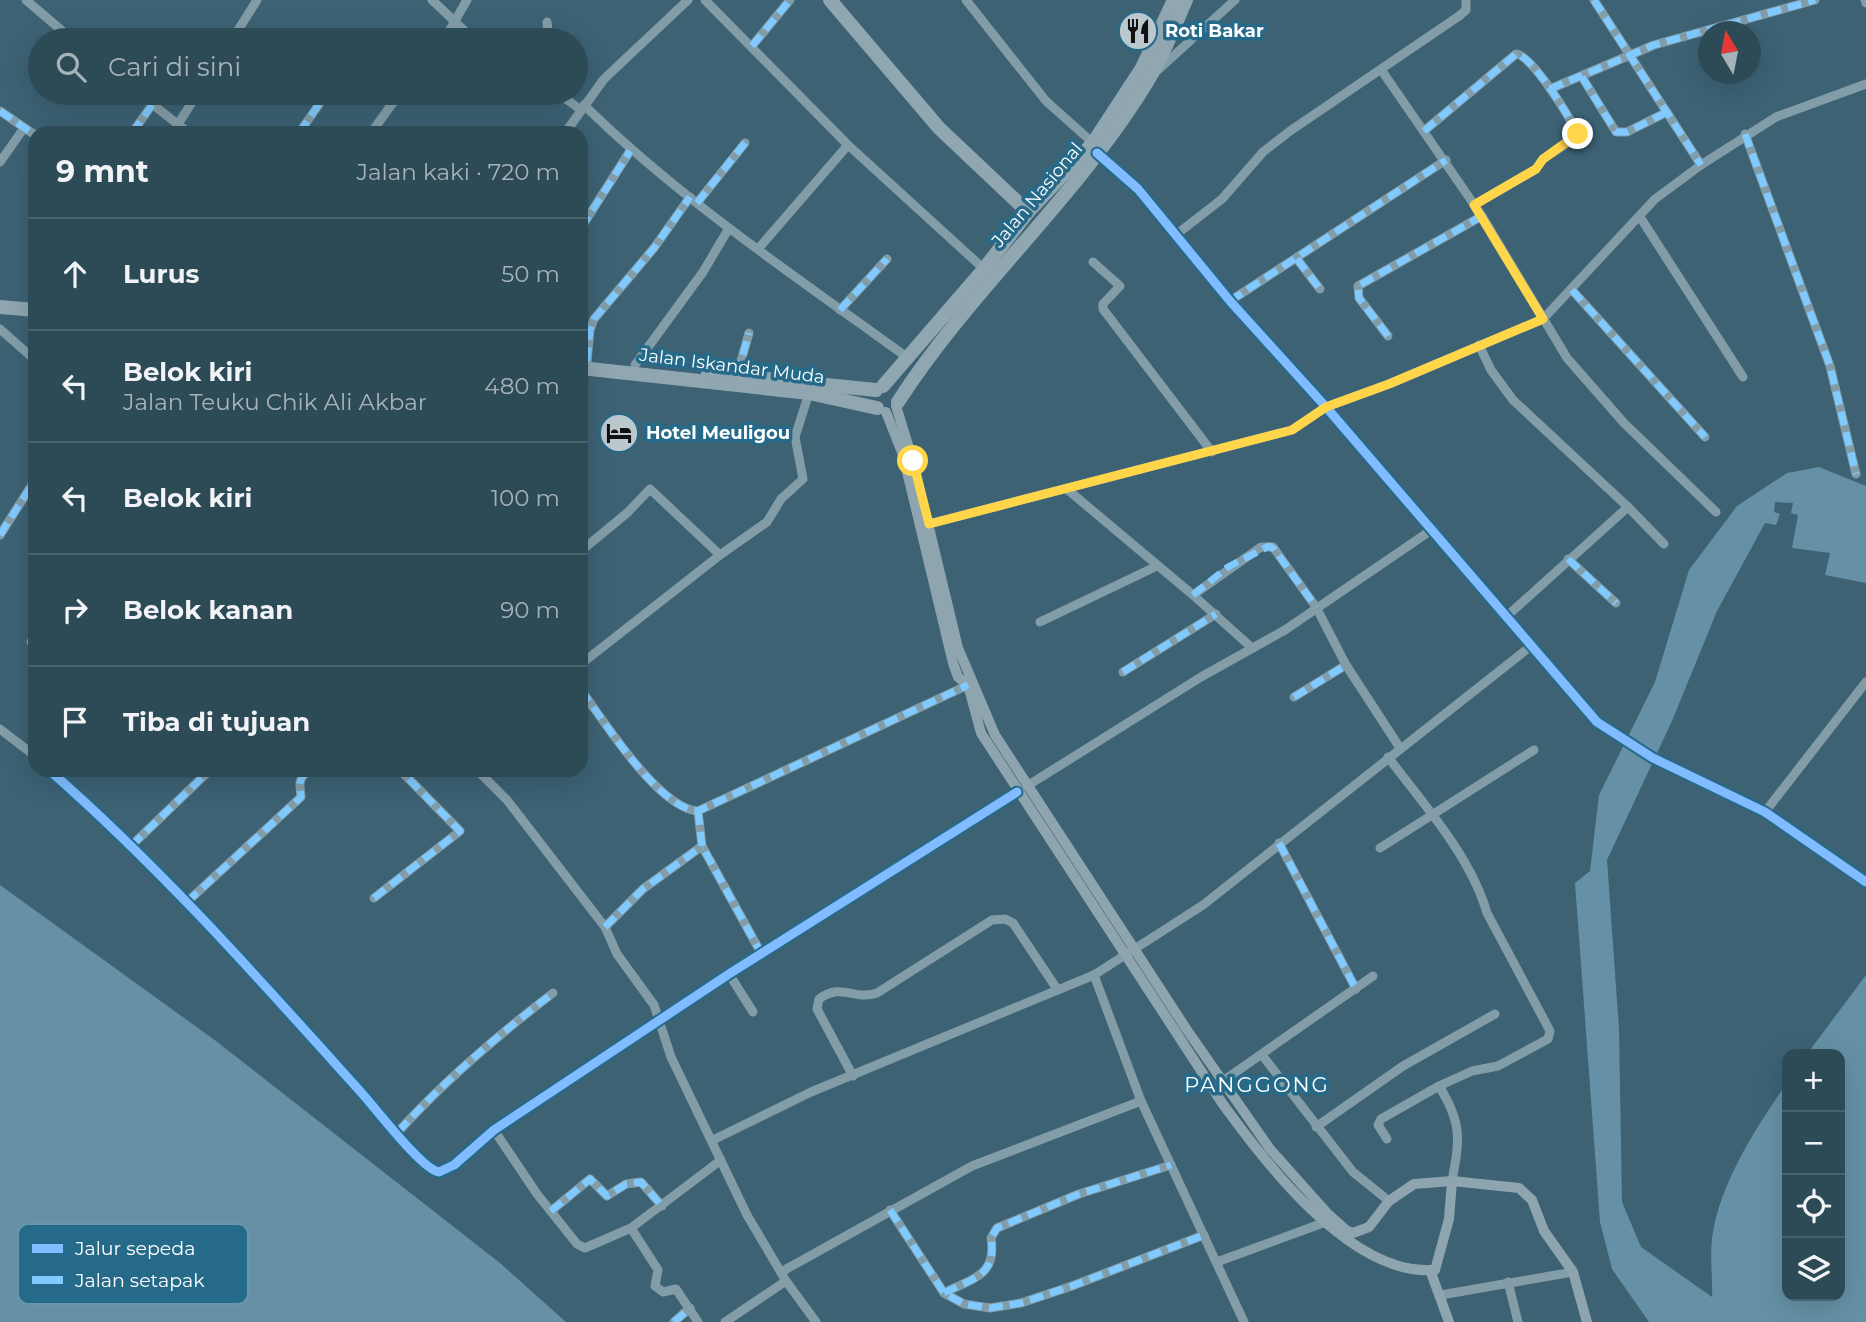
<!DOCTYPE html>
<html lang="id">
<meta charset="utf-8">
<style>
body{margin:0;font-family:Montserrat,sans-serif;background:#395461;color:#f1f3f6}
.controls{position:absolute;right:21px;bottom:21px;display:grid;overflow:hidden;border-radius:14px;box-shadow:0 7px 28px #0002}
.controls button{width:63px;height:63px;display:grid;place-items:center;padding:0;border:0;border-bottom:2px solid #48626d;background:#2d4a57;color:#f1f3f6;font:35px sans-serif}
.compass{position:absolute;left:1698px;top:21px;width:63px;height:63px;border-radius:50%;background:#2d4a57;box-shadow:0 7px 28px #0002;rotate:350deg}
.stop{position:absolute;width:21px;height:21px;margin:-16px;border:5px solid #ffd54a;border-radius:50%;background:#fff}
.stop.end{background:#ffd54a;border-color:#fff;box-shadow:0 2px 7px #0008}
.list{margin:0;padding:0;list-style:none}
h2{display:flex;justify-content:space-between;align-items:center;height:91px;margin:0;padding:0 28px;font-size:30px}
h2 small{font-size:23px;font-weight:400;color:#a7b3ba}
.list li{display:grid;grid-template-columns:46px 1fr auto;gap:21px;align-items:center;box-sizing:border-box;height:112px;padding:0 28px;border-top:2px solid #48626d}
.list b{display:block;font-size:26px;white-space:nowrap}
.list p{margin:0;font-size:23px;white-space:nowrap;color:#a7b3ba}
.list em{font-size:23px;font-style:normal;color:#a7b3ba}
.icon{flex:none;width:38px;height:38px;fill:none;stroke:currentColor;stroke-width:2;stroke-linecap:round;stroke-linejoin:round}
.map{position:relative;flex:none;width:1866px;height:1322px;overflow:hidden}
.search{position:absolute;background:#2d4a57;box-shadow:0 7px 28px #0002;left:28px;top:28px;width:560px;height:77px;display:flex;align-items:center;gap:18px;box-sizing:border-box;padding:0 24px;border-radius:38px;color:#a7b3ba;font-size:26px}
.panel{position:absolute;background:#2d4a57;box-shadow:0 7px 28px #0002;left:28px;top:126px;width:560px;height:651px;border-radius:21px}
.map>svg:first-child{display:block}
.water{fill:#6590a5}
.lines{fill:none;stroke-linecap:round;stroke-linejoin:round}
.minor{stroke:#839da8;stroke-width:9}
.major{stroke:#8ea5b0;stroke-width:10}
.highway{stroke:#90a6b0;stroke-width:14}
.quiet{stroke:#80caff;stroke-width:7;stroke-dasharray:14 7;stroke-linecap:butt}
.cycleway-casing{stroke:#266a8a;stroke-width:13}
.cycleway{stroke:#80bcff;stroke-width:9}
.route{stroke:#ffd54a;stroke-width:9}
.labels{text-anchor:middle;stroke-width:7;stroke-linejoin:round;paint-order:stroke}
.poi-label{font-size:18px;font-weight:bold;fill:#fff;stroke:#266a8a;text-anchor:start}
.street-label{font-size:18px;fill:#fff;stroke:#266a8a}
.quarter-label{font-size:21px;letter-spacing:2px;fill:#fff;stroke:#266a8a}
.key{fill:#266a8a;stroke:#6797ad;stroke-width:2}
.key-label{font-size:19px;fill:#fff}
</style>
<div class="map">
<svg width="1866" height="1322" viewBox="0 0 1866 1322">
<rect width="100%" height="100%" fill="#3c6274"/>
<g class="water">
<path d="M1819,467l47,19v97l-41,-8 5,-22 -38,-5 6,-33 -7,-2 2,-10 -18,-1 -1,10 6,2 -4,11 -11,-2 -48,88 -45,110 -65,139 12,169 3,173 19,45 71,50c1,-21 -3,-43 1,-65 9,-52 44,-106 74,-149v213h53v-242h-33l59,-79v347h-217l-37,-53 -12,-47 -25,-339 15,-12 9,-76 56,-113 34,-112 48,-64 50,-33z"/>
<path d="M0,885l216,156 284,222 66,59h-566z"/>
</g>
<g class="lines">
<g class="minor">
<path d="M26,0l47,40"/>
<path d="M432,0l35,33 15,7"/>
<path d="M705,0l143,145 136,124"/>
<path d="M966,0l80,101 47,42"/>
<path d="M1594,0l107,165"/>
<path d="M1865,0l1,3"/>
<path d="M232,40l25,-40"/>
<path d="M444,40l23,-40"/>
<path d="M544,40l4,-8 -1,-10"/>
<path d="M752,46l38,-46"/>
<path d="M1158,70l77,-70"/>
<path d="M1382,71l100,145 85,142 57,65 92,89"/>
<path d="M1582,77l34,55h11l40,-20"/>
<path d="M1550,89l104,-44 161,-45"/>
<path d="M138,93l51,40"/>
<path d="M558,93l23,17"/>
<path d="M584,105c98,96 214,173 324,253"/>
<path d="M0,111l35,24"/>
<path d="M178,124l20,-31"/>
<path d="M1424,131l92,-77c15,0 57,67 62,82l-35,23 -7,10 -62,36"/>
<path d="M132,133l20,-28"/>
<path d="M299,133l28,-40"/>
<path d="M371,133l29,-40"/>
<path d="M565,133l39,-54 84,-79"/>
<path d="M1745,134l85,232 26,108"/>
<path d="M1097,153l41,36 92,112 96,106 271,315 56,36 112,54 101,70"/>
<path d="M0,162l24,-34"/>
<path d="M697,203l48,-60"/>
<path d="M1640,217l103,160"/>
<path d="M581,228l49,-77"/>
<path d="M1177,234l45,-35 41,-47 27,-21 169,-115 7,-6v-10"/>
<path d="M758,249l90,-104"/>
<path d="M1297,259l23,30"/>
<path d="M1093,262l27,24 -17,18v5l109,143"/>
<path d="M1572,290l133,147"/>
<path d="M1230,301l216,-141"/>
<path d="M840,310l47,-51"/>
<path d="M0,329l35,31"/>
<path d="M1388,336l-29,-38 -1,-12 124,-70"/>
<path d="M1479,345l12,25 22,30 115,107"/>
<path d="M587,361l3,-31 4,-11 60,-71 36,-51"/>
<path d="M635,365l68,-93 26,-44"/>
<path d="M737,375l12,-42"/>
<path d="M1068,490l125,105 58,52"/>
<path d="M929,524l363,-94 34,-23 63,-23 154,-65 112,-120 46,-34 75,-48 90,-33"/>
<path d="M0,535l35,-55"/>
<path d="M581,551l46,-38 23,-24 70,66"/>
<path d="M1568,559l48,44"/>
<path d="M1193,595l68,-48h12l43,60 30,58 54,83"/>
<path d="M1507,616l121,-109 36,37"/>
<path d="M1040,622l117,-56"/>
<path d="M31,642l4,-7"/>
<path d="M581,664l139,-109 47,-33 14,-23 22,-20 -8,-42 14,-44"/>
<path d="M1123,672l93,-58"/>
<path d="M581,690c23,31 78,119 117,121l270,-126"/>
<path d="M1294,697l52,-32"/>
<path d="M0,729l35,27"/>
<path d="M49,770c112,98 210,209 310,320 15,16 63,80 80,82l15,-7 40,-35 235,-156 288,-182"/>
<path d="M477,770l30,30 98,127 12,27 37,51 17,52 76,158 39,66 30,41"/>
<path d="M1027,786l174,-109 84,-47 145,-99"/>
<path d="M698,811l4,35 59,107"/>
<path d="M1765,812l101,-130"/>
<path d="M1279,843l77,146"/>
<path d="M131,846l79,-76"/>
<path d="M1380,848l154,-98"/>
<path d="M374,898l86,-67 -60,-61"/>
<path d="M187,902l114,-105c-1,-14 -4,-15 7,-27"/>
<path d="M605,927l38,-38 59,-43"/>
<path d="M729,974l24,38"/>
<path d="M1094,975l47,126 103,221"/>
<path d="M1262,1055l91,117 36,29"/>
<path d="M853,1076l-36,-67 2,-10c23,-17 35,2 58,-6l115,-73 13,-1 8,4 44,66"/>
<path d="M1223,1081l150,-105"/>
<path d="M1439,1086c23,37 21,52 13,95"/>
<path d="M1316,1127l87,-61 92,-52"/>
<path d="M494,1130l43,64 40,50 8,4 46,-20 90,-68"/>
<path d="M398,1132c47,-52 99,-96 155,-139"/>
<path d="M1387,1139l-9,-14 3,-6 58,-33 33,-15 26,-5 50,-27 2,-8 -63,-118c-17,-58 -63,-108 -99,-156"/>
<path d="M713,1140l98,-48 283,-117 109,-70 328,-259"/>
<path d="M890,1210l54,83 20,11 26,4 31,-5 51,-17 132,-51"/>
<path d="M551,1211l39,-32 17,17 19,-12 15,-2 21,24"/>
<path d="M631,1228l27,42 -3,16 8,6 13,-3 22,33"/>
<path d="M1217,1262l106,-39"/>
<path d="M781,1272l191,-106 169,-65"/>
<path d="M1508,1282l10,40"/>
<path d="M944,1293c29,-15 53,-17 47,-55l6,-10 82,-34 92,-29"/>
<path d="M1441,1295l132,-23"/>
<path d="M674,1322l16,-14"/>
<path d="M725,1322l61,-41"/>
</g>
<g class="major">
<path d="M896,406l17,55 45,187 37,87 192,295 83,119 58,65 18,16 7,3 16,-6 20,-26 25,-17 38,-3 67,7 13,12 12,31 29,41 14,50"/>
<path d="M886,412l17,43 50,208 5,14 10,8 13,48 241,370c44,60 129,174 213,167l14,-51 3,-38"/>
<path d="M1430,1270l19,52"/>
</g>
<g class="highway">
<path d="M830,0l109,128 89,84"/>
<path d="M0,307l35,3"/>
<path d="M581,368l228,25 68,15"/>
<path d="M708,373l168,17"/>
<path d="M883,386l101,-117 44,-57 65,-69 49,-75 32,-68"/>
<path d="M898,402c74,-115 182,-207 252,-325 14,-23 25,-52 36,-77"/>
</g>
<g class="quiet">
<path d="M1594,0l107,165"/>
<path d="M752,46l38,-46"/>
<path d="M1582,77l34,55h11l40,-20"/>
<path d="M1550,89l104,-44 161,-45"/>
<path d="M0,111l35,24"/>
<path d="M1424,131l92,-77c15,0 57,67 62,82l-35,23 -7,10 -62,36"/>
<path d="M132,133l20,-28"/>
<path d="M299,133l28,-40"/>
<path d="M1745,134l85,232 26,108"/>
<path d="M697,203l48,-60"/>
<path d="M581,228l49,-77"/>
<path d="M1297,259l23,30"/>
<path d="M1572,290l133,147"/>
<path d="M1230,301l216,-141"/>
<path d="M840,310l47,-51"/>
<path d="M1388,336l-29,-38 -1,-12 124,-70"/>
<path d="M587,361l3,-31 4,-11 60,-71 36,-51"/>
<path d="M737,375l12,-42"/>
<path d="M0,535l35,-55"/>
<path d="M1568,559l48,44"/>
<path d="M1193,595l35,-28 41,-21 5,3 42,58"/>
<path d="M31,642l4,-7"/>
<path d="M1123,672l93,-58"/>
<path d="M581,690c23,31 78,119 117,121l270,-126"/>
<path d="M1294,697l52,-32"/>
<path d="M698,811l4,35 59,107"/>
<path d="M1279,843l77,146"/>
<path d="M131,846l79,-76"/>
<path d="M374,898l86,-67 -60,-61"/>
<path d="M187,902l114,-105c-1,-14 -4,-15 7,-27"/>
<path d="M605,927l38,-38 59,-43"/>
<path d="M398,1132c47,-52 99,-96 155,-139"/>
<path d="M890,1210l54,83 20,11 26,4 31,-5 51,-17 132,-51"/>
<path d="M551,1211l39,-32 17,17 19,-12 15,-2 21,24"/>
<path d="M944,1293c29,-15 53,-17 47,-55l6,-10 82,-34 92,-29"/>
<path d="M674,1322l16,-14"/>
</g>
<g class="cycleway-casing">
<g id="cycleway">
<path d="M1097,153l41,36 92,112 96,106 271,315 56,36 112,54 101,70"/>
<path d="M49,770c112,98 210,209 310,320 15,16 63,80 80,82l15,-7 40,-35 235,-156 288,-182"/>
</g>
</g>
<use href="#cycleway" class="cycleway"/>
</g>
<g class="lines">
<path class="route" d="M913,461l16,63 363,-94 34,-23 63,-23 154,-65 -69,-114 62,-36 7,-10 35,-25"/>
</g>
<defs>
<g id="restaurant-disc" transform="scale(2.0125)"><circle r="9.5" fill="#bbc8ce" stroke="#266a8a"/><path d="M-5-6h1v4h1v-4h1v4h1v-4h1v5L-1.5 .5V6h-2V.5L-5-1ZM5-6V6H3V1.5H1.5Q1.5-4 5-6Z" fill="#111"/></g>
<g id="hotel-disc" transform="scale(2.0125)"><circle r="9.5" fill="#bbc8ce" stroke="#266a8a"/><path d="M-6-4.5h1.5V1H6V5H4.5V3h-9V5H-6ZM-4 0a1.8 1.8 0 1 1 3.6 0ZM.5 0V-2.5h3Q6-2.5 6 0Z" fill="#111"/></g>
</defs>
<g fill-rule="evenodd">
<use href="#restaurant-disc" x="1138" y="31"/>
<use href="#hotel-disc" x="619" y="433"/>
</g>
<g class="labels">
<g class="poi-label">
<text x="1165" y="37">Roti Bakar</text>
<text x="646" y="439">Hotel Meuligou</text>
</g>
<g class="street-label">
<text transform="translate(1037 195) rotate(-50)" y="6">Jalan Nasional</text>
<text transform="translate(732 366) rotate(7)" y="6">Jalan Iskandar Muda</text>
</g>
<g class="quarter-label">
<text x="1257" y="1092">PANGGONG</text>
</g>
</g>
<rect x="18" y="1224" width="230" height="80" rx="10" class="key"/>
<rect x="32" y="1244" width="31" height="9" fill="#80bcff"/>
<rect x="32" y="1276" width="31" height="8" fill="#80caff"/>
<g class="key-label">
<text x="75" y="1255">Jalur sepeda</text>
<text x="75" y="1287">Jalan setapak</text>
</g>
</svg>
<div class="controls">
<button>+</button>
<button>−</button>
<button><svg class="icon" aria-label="locate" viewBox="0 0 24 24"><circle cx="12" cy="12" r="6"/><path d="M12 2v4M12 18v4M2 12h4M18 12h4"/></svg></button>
<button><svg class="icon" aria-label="layers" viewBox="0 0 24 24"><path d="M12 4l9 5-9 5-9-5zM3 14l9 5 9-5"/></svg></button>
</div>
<svg class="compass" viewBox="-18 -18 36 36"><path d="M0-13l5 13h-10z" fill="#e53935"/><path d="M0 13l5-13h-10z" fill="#a7b3ba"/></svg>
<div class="stop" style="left:913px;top:461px"></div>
<div class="stop end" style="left:1578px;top:134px"></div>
<div class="search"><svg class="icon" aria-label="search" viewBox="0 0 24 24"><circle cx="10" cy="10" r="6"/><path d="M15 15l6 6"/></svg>Cari di sini</div>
<section class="panel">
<h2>9 mnt<small>Jalan kaki · 720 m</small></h2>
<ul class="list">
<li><svg class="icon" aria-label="ahead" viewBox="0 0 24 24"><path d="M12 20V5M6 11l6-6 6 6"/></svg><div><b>Lurus</b></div><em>50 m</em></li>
<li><svg class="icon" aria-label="left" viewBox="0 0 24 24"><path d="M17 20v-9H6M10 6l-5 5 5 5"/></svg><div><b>Belok kiri</b><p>Jalan Teuku Chik Ali Akbar</p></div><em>480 m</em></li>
<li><svg class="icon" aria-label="left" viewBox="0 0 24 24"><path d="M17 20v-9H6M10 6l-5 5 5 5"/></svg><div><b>Belok kiri</b></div><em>100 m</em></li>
<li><svg class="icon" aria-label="right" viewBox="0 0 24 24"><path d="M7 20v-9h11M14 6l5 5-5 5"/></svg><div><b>Belok kanan</b></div><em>90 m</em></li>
<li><svg class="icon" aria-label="arrive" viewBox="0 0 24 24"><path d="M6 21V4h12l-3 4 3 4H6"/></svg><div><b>Tiba di tujuan</b></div></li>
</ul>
</section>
</div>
